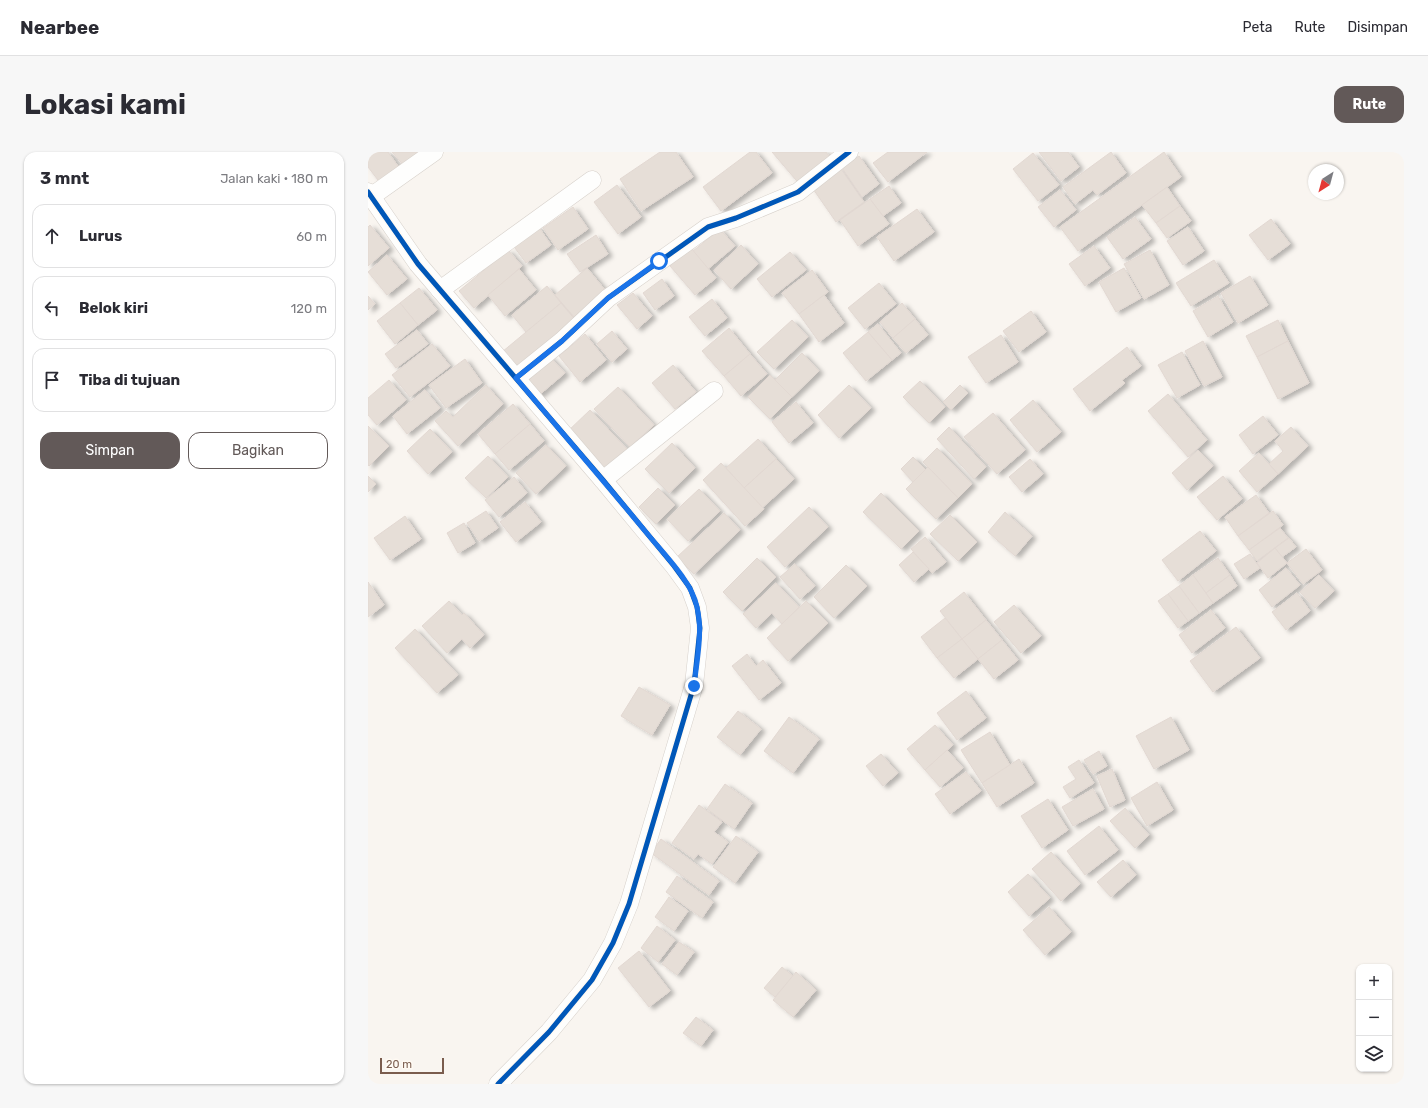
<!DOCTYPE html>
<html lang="id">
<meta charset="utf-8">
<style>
body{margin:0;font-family:Rubik,sans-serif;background:#f7f7f7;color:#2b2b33}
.controls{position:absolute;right:12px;bottom:12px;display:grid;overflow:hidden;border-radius:8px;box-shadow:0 1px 3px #0004}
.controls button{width:36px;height:36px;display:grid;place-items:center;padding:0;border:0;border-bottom:1px solid #e1e1e2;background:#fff;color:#2b2b33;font:20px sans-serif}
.compass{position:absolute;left:940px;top:12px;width:36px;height:36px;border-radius:50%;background:#fff;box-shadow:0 1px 3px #0004;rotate:216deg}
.scale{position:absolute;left:12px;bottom:10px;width:64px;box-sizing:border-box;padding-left:4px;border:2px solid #7a5c4d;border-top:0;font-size:11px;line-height:14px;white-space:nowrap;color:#7a5c4d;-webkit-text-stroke:3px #fffaf3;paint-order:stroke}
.stop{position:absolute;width:12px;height:12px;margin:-9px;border:3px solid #1a73e8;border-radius:50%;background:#fff}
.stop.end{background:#1a73e8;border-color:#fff;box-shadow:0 1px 4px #0008}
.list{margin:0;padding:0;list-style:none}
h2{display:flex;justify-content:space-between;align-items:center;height:52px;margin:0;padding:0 16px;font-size:17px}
h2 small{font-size:13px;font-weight:400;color:#7c7c81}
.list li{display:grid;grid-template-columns:26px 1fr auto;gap:12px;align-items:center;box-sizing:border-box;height:64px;margin:0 8px 8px;padding:0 8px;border:1px solid #e1e1e2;border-radius:12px}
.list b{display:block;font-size:15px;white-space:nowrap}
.list em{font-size:13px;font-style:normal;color:#7c7c81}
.actions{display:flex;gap:8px;padding:12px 16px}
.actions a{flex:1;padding:9px 0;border:1px solid #625958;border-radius:12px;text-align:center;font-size:14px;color:#625958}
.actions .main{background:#625958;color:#fff}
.icon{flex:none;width:22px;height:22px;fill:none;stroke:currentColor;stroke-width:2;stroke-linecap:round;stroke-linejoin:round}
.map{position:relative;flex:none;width:1036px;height:932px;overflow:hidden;border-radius:12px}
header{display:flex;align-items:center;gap:24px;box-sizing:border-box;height:56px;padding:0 20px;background:#fff;border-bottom:1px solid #e1e1e2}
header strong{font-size:19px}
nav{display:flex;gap:22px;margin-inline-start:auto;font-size:14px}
.intro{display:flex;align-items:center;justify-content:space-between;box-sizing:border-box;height:96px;padding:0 24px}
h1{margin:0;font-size:28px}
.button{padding:10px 18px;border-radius:12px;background:#625958;color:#fff;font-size:14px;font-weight:700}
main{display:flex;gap:24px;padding:0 24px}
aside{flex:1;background:#fff;border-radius:12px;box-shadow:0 1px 3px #0004}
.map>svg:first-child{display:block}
.building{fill:#e6ded7;stroke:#e2d8d2;filter:url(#shadow)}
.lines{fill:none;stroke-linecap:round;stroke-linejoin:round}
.minor-casing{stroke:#d7d1cb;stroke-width:19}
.minor{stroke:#fefefd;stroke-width:18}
.cycleway-casing{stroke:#fffaf3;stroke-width:8}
.cycleway{stroke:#0057b8;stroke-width:5}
.route{stroke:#1a73e8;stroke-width:5}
</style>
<header>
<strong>Nearbee</strong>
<nav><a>Peta</a><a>Rute</a><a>Disimpan</a></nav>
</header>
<div class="intro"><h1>Lokasi kami</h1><a class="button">Rute</a></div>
<main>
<aside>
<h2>3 mnt<small>Jalan kaki · 180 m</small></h2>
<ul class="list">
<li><svg class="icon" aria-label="ahead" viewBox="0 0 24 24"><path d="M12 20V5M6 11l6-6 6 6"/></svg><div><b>Lurus</b></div><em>60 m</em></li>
<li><svg class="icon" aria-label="left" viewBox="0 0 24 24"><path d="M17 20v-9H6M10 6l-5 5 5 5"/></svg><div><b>Belok kiri</b></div><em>120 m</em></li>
<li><svg class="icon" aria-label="arrive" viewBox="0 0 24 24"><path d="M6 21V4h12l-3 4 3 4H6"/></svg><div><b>Tiba di tujuan</b></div></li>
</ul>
<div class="actions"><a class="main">Simpan</a><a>Bagikan</a></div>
</aside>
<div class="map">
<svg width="1036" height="932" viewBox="0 0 1036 932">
<defs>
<filter id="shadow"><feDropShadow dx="4.5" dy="2.5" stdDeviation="2" flood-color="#0004"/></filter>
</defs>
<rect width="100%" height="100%" fill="#f9f5f0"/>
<g class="building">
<path d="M0,0h20l12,17 -19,15 -13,-17z"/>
<path d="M24,0h29l-15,16z"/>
<path d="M292,0h16l17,25 -52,34 -21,-32z"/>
<path d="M382,0h6l16,21 -51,38 -18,-24z"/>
<path d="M404,0h54l6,8 -31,26z"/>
<path d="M520,0h39l-39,30 -15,-19z"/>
<path d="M671,0h29l11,15 -18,14z"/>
<path d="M743,0l15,21 -29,22 -4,-5 -18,14 -12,-17z"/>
<path d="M796,0l17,25 -103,74 -18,-24z"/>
<path d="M665,1l26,32 -21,16 -25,-32z"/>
<path d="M491,4l20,28 -17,13 -20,-29z"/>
<path d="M471,14l25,36 -28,20 -25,-36z"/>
<path d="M249,33l24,32 -23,17 -24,-32z"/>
<path d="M521,34l12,17 -18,13 -13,-17z"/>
<path d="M799,35l13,19 -24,17 -14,-18z"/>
<path d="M692,38l16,20 -22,17 -16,-20z"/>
<path d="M502,47l19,25 -31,22 -18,-26z"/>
<path d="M812,54l11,15 -24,17 -11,-15z"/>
<path d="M205,55l15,22 -30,21 -15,-22z"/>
<path d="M549,57l17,23 -40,29 -17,-24z"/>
<path d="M767,65l16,22 -28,20 -16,-22z"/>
<path d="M903,67l19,25 -22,16 -19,-25z"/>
<path d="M2,73l19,23 -21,18v-39z"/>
<path d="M170,74l13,19 -25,18 -14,-19z"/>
<path d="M820,75l16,24 -21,14 -16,-24z"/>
<path d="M352,77l15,17 -27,23 -15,-18z"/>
<path d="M228,83l12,19 -28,18 -13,-18z"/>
<path d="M373,93l17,19 -27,25 -17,-19z"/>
<path d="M726,94l16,22 -25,18 -16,-22z"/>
<path d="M323,96l25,30 -21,17 -25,-29z"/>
<path d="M140,98l14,16 -48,42 -15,-17z"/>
<path d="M782,98l19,35 -25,14 -20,-35z"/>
<path d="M422,100l16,18 -34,27 -15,-18z"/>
<path d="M19,103l20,24 -20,16 -19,-23z"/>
<path d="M846,108l15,23 -38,23 -15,-23z"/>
<path d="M219,116l19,23 -32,26 -19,-22z"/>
<path d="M756,116l17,30 -25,14 -17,-30z"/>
<path d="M151,117l17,21 -31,26 -17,-21z"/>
<path d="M444,118l16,22 -29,22 -17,-21z"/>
<path d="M882,124l18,29 -30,18 -17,-30z"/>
<path d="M294,127l12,17 -19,14 -12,-17z"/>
<path d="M511,131l17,21 -31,25 -17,-21z"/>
<path d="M179,134l14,17 -35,29 -14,-17z"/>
<path d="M51,136l18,22 -19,15 -18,-22z"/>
<path d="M265,141l19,23 -15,13 -20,-24z"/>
<path d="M456,143l20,28 -25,19 -20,-28z"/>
<path d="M0,144l7,8 -7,6z"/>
<path d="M850,144l15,26 -25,15 -15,-26z"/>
<path d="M344,147l15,19 -22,18 -16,-19z"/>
<path d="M32,151l18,22 -23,19 -18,-23z"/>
<path d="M193,151l16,19 -59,49 -16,-19z"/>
<path d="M534,151l13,16 -22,19 -13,-16z"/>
<path d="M663,159l15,21 -27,20 -16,-21z"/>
<path d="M547,167l13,16 -22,18 -13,-15z"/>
<path d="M424,168l16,17 -34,32 -17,-17z"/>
<path d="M910,168l10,21 -31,16 -11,-21z"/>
<path d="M510,172l23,29 -9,7 -24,-28z"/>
<path d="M361,176l21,26 -26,22 -22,-25z"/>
<path d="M49,178l11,14 -32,24 -11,-14z"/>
<path d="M244,179l15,18 -15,13 -15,-18z"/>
<path d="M500,180l24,28 -26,21 -23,-28z"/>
<path d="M217,182l21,26 -26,22 -21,-26z"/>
<path d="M633,183l17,27 -32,21 -18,-26z"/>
<path d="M835,189l19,36 -18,9 -19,-35z"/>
<path d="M920,189l21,42 -31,16 -21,-42z"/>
<path d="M64,192l18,22 -40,31 -18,-22z"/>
<path d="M759,195l14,19 -19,14 3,3 -35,28 -17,-22z"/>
<path d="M814,200l18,33 -23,13 -19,-33z"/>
<path d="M434,201l17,18 -27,26 -17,-17z"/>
<path d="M382,202l17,20 -26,22 -17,-20z"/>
<path d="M181,204l16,17 -27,23 -16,-18z"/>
<path d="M97,207l17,24 -36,25 -17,-23z"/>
<path d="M305,213l23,27 -21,17 -23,-26z"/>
<path d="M402,223l22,22 -22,22 -22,-22z"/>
<path d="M21,228l17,20 -29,25 -9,-10v-17z"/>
<path d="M552,229l25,26 -16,16 -26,-26z"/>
<path d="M118,233l17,19 -45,42 -23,-25 11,-10 7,6z"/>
<path d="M481,233l22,23 -32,30 -21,-23z"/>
<path d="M592,233l8,8 -17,17 -8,-8z"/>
<path d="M250,235l36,38 -24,22 -36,-38z"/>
<path d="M57,238l15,18 -33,26 -14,-18z"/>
<path d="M800,242l39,46 -19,17 -40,-46z"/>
<path d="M665,248l28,32 -24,20 -27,-32z"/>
<path d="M428,250l17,21 -24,20 -17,-21z"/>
<path d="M145,252l17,20 -35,30 -17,-20z"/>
<path d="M222,258l37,39 -24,22 -36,-39z"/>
<path d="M625,261l32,37 -28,24 -33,-37z"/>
<path d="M895,264l15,19 -25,19 -14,-19z"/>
<path d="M162,272l14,17 -35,29 -14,-16z"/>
<path d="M0,274l21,20 -20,20 -1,-1z"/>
<path d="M581,275l37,40 -12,12 -37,-40z"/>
<path d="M923,275l17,19 -30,28 -9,-10 14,-13 -8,-10z"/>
<path d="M62,277l22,23 -24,22 -21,-23z"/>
<path d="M390,287l18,20 -32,29 -18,-20z"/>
<path d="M304,291l23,25 -26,25 -24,-24z"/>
<path d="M178,293l20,21 -30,28 -20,-21z"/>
<path d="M569,296l35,36 -14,14 -35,-36z"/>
<path d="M830,298l15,16 -26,24 -15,-17z"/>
<path d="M891,301l19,21 -21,18 -18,-21z"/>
<path d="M120,304l20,21 -22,21 -21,-20z"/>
<path d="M545,305l13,13 -13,12 -12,-13z"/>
<path d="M408,307l18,20 -32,29 -18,-20z"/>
<path d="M662,307l13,15 -21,18 -13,-15z"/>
<path d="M353,311l43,46 -19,17 -42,-46z"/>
<path d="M560,315l30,31 -22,21 -30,-30z"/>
<path d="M0,324l8,8 -8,8z"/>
<path d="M855,324l19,23 -25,21 -20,-23z"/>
<path d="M146,325l13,16 -28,24 -14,-17z"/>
<path d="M290,336l17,17 -19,19 -17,-17z"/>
<path d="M331,337l21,22 -32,30 -21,-22z"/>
<path d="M513,341l38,38 -18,18 -38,-37z"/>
<path d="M888,343l13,18 -31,23 -13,-19z"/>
<path d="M157,350l16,20 -25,20 -16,-20z"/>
<path d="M441,355l19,20 -43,40 -18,-20z"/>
<path d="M118,359l12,17 -19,13 -12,-18z"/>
<path d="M905,359l10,14 -34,25 -11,-14z"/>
<path d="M637,360l27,24 -17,20 -27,-24z"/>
<path d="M356,361l16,17 -46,44 -17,-17z"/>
<path d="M582,363l27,27 -19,19 -28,-27z"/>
<path d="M37,364l16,23 -31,21 -16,-22z"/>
<path d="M96,371l11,20 -17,10 -11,-20z"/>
<path d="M912,376l8,10 -31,23 -8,-11z"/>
<path d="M832,379l16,20 -38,30 -16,-21z"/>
<path d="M557,385l21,25 -14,11 -21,-24z"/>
<path d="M921,386l7,9 -14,10 -7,-9z"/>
<path d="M907,396l12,15 -19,15 -11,-15z"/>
<path d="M938,397l16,21 -19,14 -16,-21z"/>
<path d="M545,400l16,17 -15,13 -15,-17z"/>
<path d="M882,402l10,14 -16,11 -10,-15z"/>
<path d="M389,406l19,19 -34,34 -19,-19z"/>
<path d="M850,406l12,17 -24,18 -13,-18z"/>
<path d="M427,412l20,22 -15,13 -20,-22z"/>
<path d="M478,413l21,21 -33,32 -20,-21z"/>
<path d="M918,416l14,17 -28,22 -13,-17z"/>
<path d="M825,423l20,28 -14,10 -20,-27z"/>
<path d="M862,423l7,11 -24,17 -7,-10z"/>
<path d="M951,423l15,16 -19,17 -15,-16z"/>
<path d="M0,430l16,23 -16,12z"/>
<path d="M408,431l23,24 -17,17 -10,-11 -16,15 -13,-14z"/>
<path d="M811,434l20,27 -11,8 -20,-27z"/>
<path d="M596,440l22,28 -24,19 -22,-28z"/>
<path d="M929,441l13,18 -24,19 -14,-18z"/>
<path d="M800,442l20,27 -10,7 -20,-27z"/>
<path d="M81,449l13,14 2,-2 20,22 -14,13 -8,-9 -15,14 -25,-27z"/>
<path d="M438,449l22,22 -40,38 -21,-23z"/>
<path d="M646,453l27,31 -20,17 -27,-31z"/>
<path d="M843,458l14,18 -33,25 -13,-18z"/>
<path d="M577,466l17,21 -25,19 -16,-21z"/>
<path d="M618,468l16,20 -24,19 -16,-20z"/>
<path d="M868,475l24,31 -47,34 -23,-31z"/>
<path d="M47,477l43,46 -21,18 -42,-45z"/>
<path d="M594,487l16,20 -24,19 -17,-20z"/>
<path d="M634,488l16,20 -24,19 -16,-20z"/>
<path d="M379,502l9,12 7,-6 18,23 -22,17 -27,-34z"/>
<path d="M271,535l31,18 -18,30 -31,-19z"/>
<path d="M598,539l20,27 -29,22 -20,-27z"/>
<path d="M370,559l23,18 -21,26 -23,-18z"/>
<path d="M421,565l30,22 -26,34 -29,-22z"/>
<path d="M803,565l18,33 -35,19 -18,-33z"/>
<path d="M567,573l18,20 -28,25 -18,-21z"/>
<path d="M622,580l20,33 -28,18 -21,-33z"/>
<path d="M579,598l16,18 -23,19 -15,-17z"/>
<path d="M731,599l8,15 -14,8 -9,-14z"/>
<path d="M513,602l17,19 -15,13 -17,-20z"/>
<path d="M651,607l15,24 -37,24 -15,-24z"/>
<path d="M711,608l15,23 -24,15 -7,-11 13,-8 -8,-12z"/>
<path d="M744,617l13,31 -15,7 -13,-31z"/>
<path d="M598,620l15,19 -31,23 -15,-20z"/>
<path d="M789,630l16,28 -26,16 -16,-28z"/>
<path d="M357,632l27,19 -18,26 -27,-20z"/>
<path d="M725,637l11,20 -31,17 -11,-19z"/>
<path d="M680,647l20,31 -26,18 -21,-32z"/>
<path d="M331,653l23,17 -8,10 14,10 -16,22 -14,-10 -4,5 -22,-16z"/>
<path d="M757,656l24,27 -14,13 -25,-27z"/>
<path d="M731,674l19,24 -33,25 -18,-24z"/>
<path d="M368,684l22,16 -23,31 -22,-16z"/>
<path d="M293,687l58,42 -10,14 -58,-42z"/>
<path d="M683,700l29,32 -19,17 -29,-32z"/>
<path d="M755,708l13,15 -25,22 -14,-15z"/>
<path d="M660,722l22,24 -21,18 -21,-24z"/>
<path d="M309,724l36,26 -11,16 -36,-26z"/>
<path d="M301,745l19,14 -14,20 -19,-14z"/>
<path d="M681,755l22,25 -26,23 -22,-25z"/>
<path d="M289,774l18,14 -17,22 -17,-14z"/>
<path d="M311,790l15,10 -17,23 -15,-11z"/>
<path d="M271,799l31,40 -21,16 -31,-39z"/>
<path d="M414,815l11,9 -18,21 -11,-9z"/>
<path d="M428,820l20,18 -23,27 -20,-17z"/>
<path d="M328,865l17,13 -12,16 -18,-13z"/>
</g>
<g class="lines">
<g class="minor-casing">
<g id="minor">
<path d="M0,40l50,72 185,216 71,86 16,22 7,19 3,21 -6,57 -65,219 -16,39 -21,37 -43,52 -51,52"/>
<path d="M4,44l62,-44"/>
<path d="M72,138l152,-110"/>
<path d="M148,226l46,-37 46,-43 100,-71 28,-9 62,-26 51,-40"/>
<path d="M235,328l111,-89"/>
</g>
</g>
<use href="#minor" class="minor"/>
<g class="cycleway-casing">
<g id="cycleway">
<path d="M0,40l50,72 185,216 71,86 16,22 7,19 3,21 -6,57 -65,219 -16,39 -21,37 -43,52 -51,52"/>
<path d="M148,226l46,-37 46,-43 100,-71 28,-9 62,-26 51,-40"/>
</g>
</g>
<use href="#cycleway" class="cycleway"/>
</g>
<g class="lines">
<path class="route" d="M291,109l-51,37 -46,43 -46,37c43,51 86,101 129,153 16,20 47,50 52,76 6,25 0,53 -3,79"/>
</g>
</svg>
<div class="controls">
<button>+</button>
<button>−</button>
<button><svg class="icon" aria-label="layers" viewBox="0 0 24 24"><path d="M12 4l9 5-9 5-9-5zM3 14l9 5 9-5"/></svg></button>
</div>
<svg class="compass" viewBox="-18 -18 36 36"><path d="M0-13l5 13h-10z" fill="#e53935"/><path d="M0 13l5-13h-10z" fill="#7c7c81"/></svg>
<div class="scale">20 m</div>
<div class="stop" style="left:291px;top:109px"></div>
<div class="stop end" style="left:326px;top:534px"></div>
</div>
</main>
